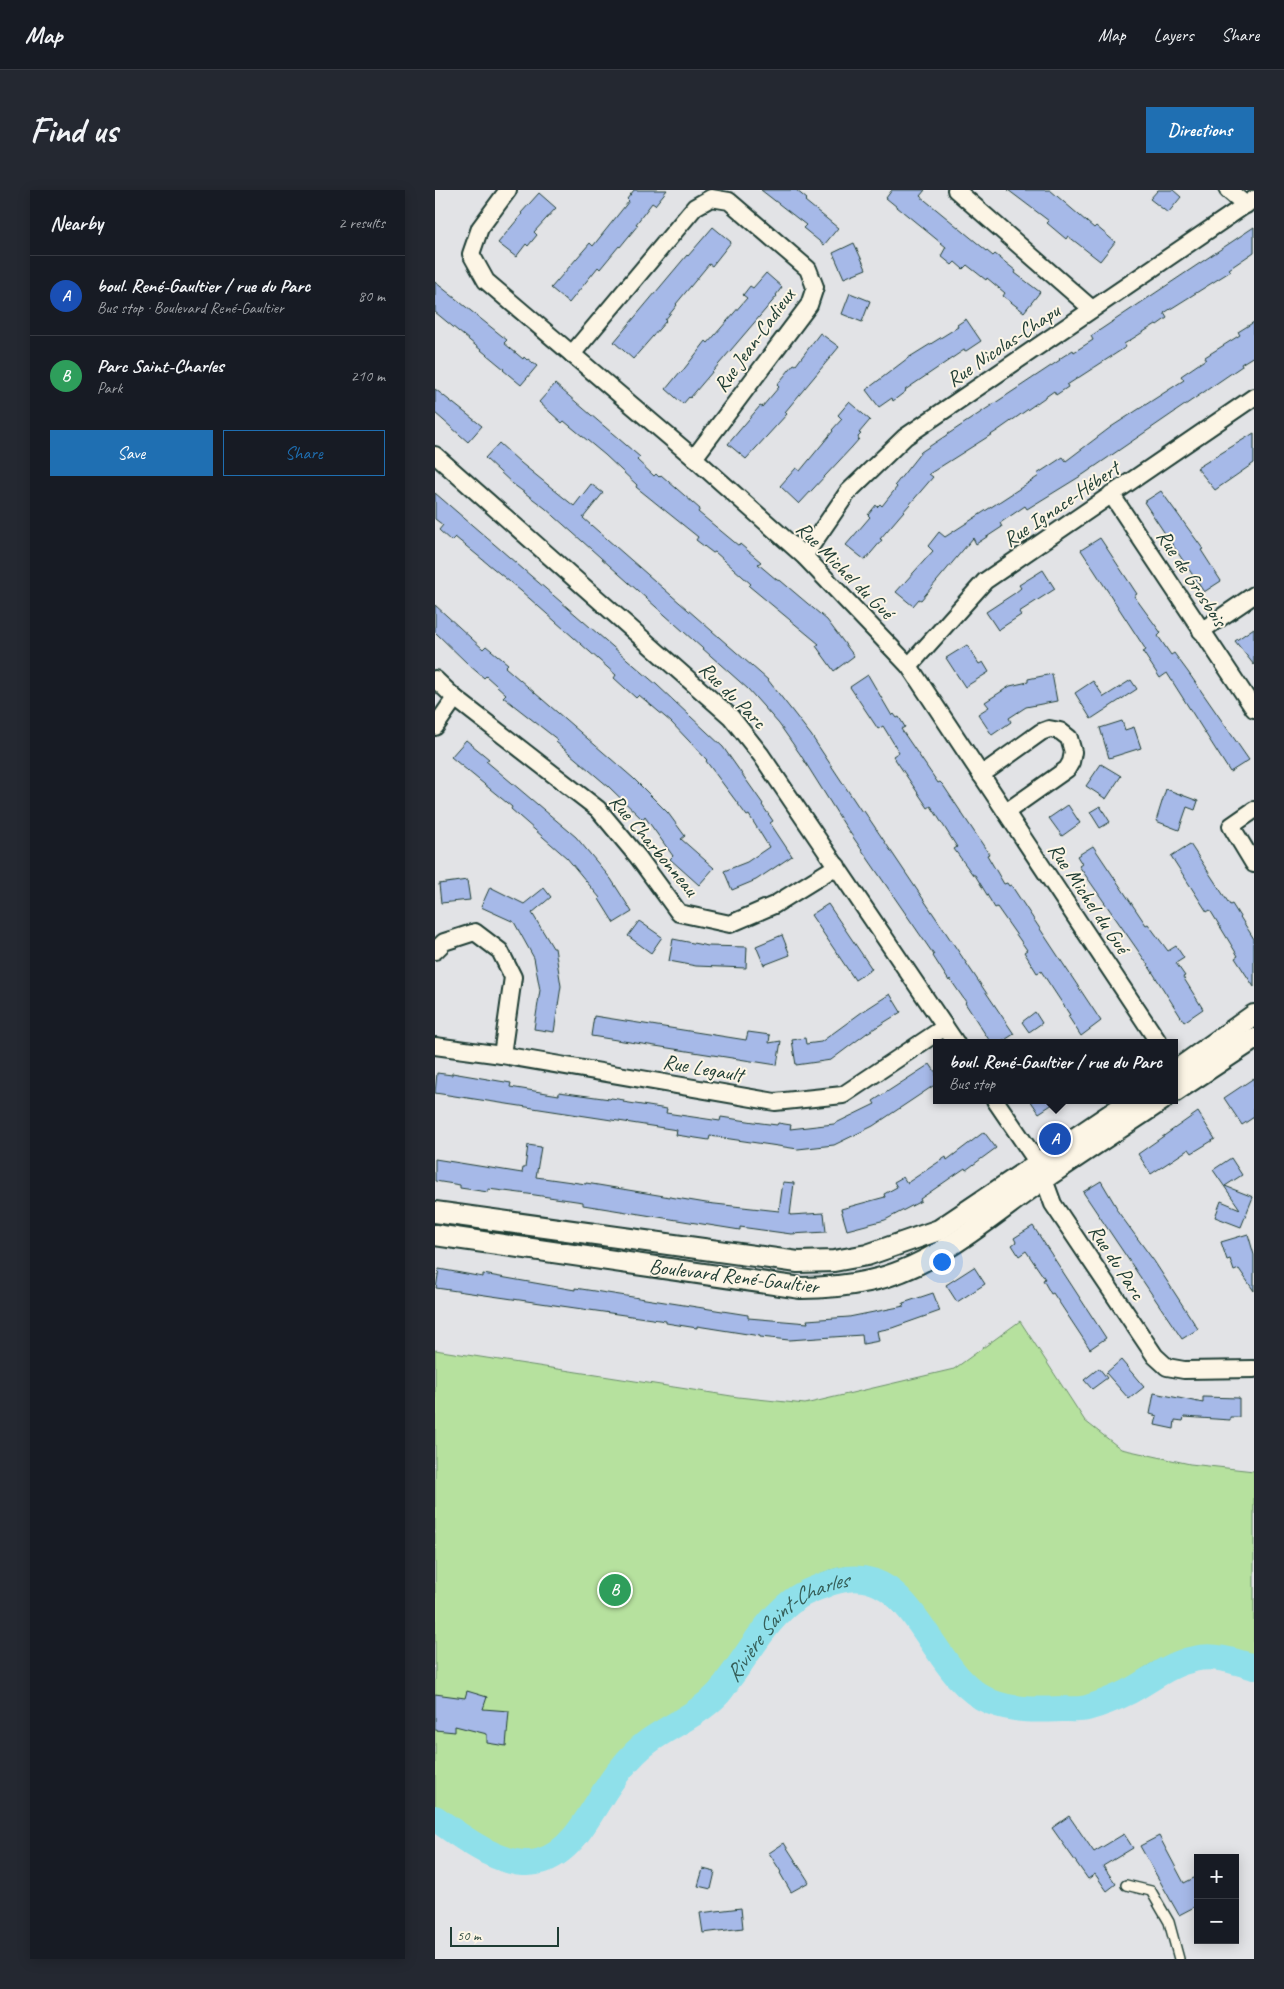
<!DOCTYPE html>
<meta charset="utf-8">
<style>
body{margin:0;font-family:Caveat,sans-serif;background:#242831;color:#f1f3f6}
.controls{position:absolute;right:15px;bottom:15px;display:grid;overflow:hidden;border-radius:0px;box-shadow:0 2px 12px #0003}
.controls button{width:45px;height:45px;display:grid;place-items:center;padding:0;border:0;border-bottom:1px solid #363941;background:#171b24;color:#f1f3f6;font:25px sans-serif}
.scale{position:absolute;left:15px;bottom:12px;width:109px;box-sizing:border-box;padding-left:5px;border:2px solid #1f3d34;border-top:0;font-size:14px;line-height:18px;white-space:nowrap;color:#1f3d34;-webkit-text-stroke:4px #fcf5e5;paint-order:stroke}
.you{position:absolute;left:506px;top:1071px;width:18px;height:18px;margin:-12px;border:4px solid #fff;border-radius:50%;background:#1a73e8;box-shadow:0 0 0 8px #1a73e833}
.badge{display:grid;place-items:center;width:32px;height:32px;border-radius:50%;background:#1f6fb2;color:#fff;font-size:16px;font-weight:700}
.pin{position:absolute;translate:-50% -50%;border:2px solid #fff;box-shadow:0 1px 5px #0006}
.popup{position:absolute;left:498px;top:849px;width:245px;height:65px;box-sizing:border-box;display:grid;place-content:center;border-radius:0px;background:#171b24;filter:drop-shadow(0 1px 4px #0005);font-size:16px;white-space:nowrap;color:#9ea1a6}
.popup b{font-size:19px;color:#f1f3f6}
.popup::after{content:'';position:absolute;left:50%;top:100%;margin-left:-10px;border:10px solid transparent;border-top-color:#171b24}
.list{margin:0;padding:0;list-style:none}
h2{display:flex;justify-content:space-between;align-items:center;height:65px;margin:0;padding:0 20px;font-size:21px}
h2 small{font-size:16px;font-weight:400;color:#9ea1a6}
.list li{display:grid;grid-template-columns:32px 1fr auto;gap:15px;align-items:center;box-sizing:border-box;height:80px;padding:0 20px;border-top:1px solid #363941}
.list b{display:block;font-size:19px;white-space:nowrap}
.list p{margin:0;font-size:16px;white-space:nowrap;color:#9ea1a6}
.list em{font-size:16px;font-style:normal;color:#9ea1a6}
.actions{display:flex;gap:10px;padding:15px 20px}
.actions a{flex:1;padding:11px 0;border:1px solid #1f6fb2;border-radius:0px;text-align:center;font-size:18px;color:#1f6fb2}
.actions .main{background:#1f6fb2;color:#fff}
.map{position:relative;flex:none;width:819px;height:1769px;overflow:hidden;border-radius:0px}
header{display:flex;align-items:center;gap:30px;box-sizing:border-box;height:70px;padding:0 25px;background:#171b24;border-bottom:1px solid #363941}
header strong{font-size:24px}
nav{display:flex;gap:28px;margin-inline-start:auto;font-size:18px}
.intro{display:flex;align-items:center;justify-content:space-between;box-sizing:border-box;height:120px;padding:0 30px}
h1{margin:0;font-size:35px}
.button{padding:12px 22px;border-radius:0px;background:#1f6fb2;color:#fff;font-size:18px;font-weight:700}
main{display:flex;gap:30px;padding:0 30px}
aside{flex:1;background:#171b24;border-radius:0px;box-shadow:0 2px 12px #0003}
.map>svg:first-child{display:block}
.green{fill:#b6e19e;stroke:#6a8f69}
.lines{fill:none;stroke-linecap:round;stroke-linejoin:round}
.river{stroke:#8fe0ea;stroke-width:26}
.building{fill:#a6b9e8;stroke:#1f3d34}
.service-casing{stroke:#1f3d34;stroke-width:12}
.minor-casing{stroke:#1f3d34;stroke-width:20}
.tertiary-casing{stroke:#1f3d34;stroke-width:24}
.service{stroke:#fcf5e5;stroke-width:9}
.minor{stroke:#fcf5e5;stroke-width:16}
.tertiary{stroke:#fcf5e5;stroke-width:20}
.labels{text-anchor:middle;stroke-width:4;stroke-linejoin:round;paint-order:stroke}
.street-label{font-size:21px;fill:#1f3d34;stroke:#fcf5e5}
.water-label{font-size:22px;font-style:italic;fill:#355e58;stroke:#fcf5e5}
</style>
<header>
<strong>Map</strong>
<nav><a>Map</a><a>Layers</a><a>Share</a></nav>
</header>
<div class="intro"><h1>Find us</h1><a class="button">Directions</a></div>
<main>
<aside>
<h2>Nearby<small>2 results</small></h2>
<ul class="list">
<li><span class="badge" style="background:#1a4fb4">A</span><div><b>boul. René-Gaultier / rue du Parc</b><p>Bus stop · Boulevard René-Gaultier</p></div><em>80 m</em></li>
<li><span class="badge" style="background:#2e9e5b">B</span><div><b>Parc Saint-Charles</b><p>Park</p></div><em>210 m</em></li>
</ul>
<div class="actions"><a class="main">Save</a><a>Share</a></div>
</aside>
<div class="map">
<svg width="819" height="1769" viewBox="0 0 819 1769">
<rect width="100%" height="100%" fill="#e2e3e6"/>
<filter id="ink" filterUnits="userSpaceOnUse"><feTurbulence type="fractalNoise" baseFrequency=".02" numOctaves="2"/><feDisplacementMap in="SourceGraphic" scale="10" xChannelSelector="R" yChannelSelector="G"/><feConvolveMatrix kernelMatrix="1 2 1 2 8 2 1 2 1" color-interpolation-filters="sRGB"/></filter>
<g filter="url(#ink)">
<path class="green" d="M585,1131l65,100 36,28 69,15 64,7v187c-29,-11 -66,-13 -95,2 -20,9 -36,25 -56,35 -16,7 -70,8 -87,5 -23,-5 -48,-24 -63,-42 -33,-43 -53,-107 -122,-88 -39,11 -66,49 -90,80 -8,9 -14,20 -22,29 -22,22 -51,34 -76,52 -7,6 -15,15 -21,22 -23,27 -52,90 -87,98 -39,8 -70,-26 -100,-45v-456l303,47 67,7 149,-35z"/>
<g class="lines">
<path class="river" id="s1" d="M0,1628c26,19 72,54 106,43 38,-11 55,-64 79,-91 8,-10 19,-22 29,-29 22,-16 48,-26 68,-46 6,-6 10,-14 15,-20 20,-27 38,-60 66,-78 7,-5 16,-8 24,-11 93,-40 102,88 169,116 23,9 47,8 71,7 8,0 18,1 25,-1 14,-4 31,-11 43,-17 22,-12 39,-27 64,-32 20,-5 41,2 60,8"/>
</g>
<g class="building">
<path d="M199,0h33l-12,15 -3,-2 -16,21 2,1 -18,22 -1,-1 -19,23 -2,-2 -29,36 -18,-15 39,-45 3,3 36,-45 -2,-2z"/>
<path d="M326,0h35l11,9 -2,2 33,27 -14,17 -21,-17 3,-3z"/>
<path d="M457,0h33l-5,6 67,55 6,5 2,-2 21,17 -1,2 25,19 -16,20 -21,-16 2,-3 -18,-15 -1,2 -19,-15 -4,4 -8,-7 -3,3 -11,-9 5,-9 -60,-49z"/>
<path d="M573,0h42l44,38 2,-2 19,16 -15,19 -32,-25 -2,3 -19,-16 2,-2z"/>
<path d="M723,0h15l8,7 -13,16 -18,-14z"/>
<path d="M104,3l17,15 -22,24 3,3 -9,11 -2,-2 -10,13 -18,-14 24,-29 -1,-1z"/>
<path d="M278,37l18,15 -19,24 -3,-2 -33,40 1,1 -12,15 1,1 -33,38 -19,-17 73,-87 1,1z"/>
<path d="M819,37v25l-25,17 2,2 -67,42 3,5 -10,7 -1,-1 -32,20 2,3 -59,38 1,2 -12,8 -2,-4 -57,40 -68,43 4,3 -53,62 2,1 -17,20 -19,-15 24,-28 -2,-2 8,-10 1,2 3,-3 2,2 15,-19 -2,-2 26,-33 139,-92 -1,-1 14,-9 1,2 19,-12 -2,-4z"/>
<path d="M419,53l12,26 -22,9 -11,-25z"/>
<path d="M331,83l16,14 -6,8 1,1 -87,102 -1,-1 -6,7 -17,-15 14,-17 1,1 25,-32 2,2 39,-45 -4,-3 7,-9 3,2z"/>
<path d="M0,92l72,58 -3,3 19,16 1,-2 3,3 1,-1 9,7 -16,19 -18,-15 1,-1 -69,-57z"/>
<path d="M415,103l20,8 -8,21 -20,-8z"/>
<path d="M531,129l15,22 -15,10 -2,-1 -59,40 1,1 -13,10 -1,-3 -13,9 -13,-17 42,-32 50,-31 -1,-2z"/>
<path d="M819,132v34l-13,8 1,2 -158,108 -57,35 -2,-3 -25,17 2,4 -26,17 -3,-6 -52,62 -2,-1 -6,7 -17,-14 37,-41 -5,-5 11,-14 6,5 94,-61 -2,-2 26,-17 3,4 45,-34 73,-47 -3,-4 25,-17 -1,-2 35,-22 -2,-3z"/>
<path d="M385,143l19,14 -54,65 2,2 -41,45 -18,-15 32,-38 2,1 17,-20 -2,-2 17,-21 2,1z"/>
<path d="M120,194l85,73 -3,3 17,16 2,-2 3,3 2,-2 39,34 -2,3 41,34 1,-2 21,18 -3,2 19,16 4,1 46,39 27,36 -20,15 -18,-25 3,-2 -70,-58 2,-2 -36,-32 -2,1 -17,-13 2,-3 -62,-50 1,-2 -32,-30 -41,-34 -2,2 -23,-21z"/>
<path d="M0,199l47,37 -14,16 -33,-29z"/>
<path d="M414,212l21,18 -11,13 2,1 -3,3 1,2 -7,8 -53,57 -19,-18 16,-18 4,3 33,-40 -1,-1 10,-11 -4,-4z"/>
<path d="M819,243v30l-39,27 -18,-22z"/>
<path d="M64,253l22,20 53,43 17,-22 12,9 -20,25 185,162 43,55 51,77 2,-1 150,223 -14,9h-9l-26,-40 1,-1 -16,-23 -1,2 -16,-25 1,-1 -90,-131 -44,-70 -21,-30 -31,-35 -203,-181 -32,-24 -28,-26z"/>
<path d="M726,301l42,58 -2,1 20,31 -17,11 -60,-90z"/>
<path d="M0,303l222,192 66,62 40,57 -1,1 11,16 -3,2 22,33 -36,24 -24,10 -8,-19 23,-9 22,-15 -20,-32 -2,1 -41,-55 1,-1 -36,-38 -32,-27 -3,3 -22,-20 2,-3 -95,-84 -66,-54 -4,4 -12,-11 4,-5 -8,-6z"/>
<path d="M665,348l37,56 -3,2 27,37 -3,3 13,19 3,-2 14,19 61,88 -19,12 -63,-99 -7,5 -17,-26 3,-2 -65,-100z"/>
<path d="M608,380l12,19 -36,23 2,3 -23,15 -12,-18 29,-19 6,-5 -2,-3z"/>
<path d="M0,415l48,44 3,-3 22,18 -3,3 128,111 35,35 17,23 -4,3 33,29 -15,17 -29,-26 3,-3 -28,-39 -2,3 -34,-33 -53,-45 2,-2 -55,-43 3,-3 -20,-18 -2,2 -15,-13 -34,-33z"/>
<path d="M819,438v37l-19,-24z"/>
<path d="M532,455l12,19 4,-2 6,10 -24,15 -19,-29z"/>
<path d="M617,484l5,27 -31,6 -17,11 2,4 -19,13 -14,-21 11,-7 -4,-5 25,-16 18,-4v-3z"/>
<path d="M433,485l24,41 2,-2 3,4 2,-1 6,10 -4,2 37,54 2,-1 3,3 46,69 -2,1 17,29 3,-1 2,3 2,-1 90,136 -20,15 -13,-20 2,-1 -29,-44 -4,2 -13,-21 3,-2 -30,-43 -2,1 -20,-33h-2l-19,-26 3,-2 -26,-41 -3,2 -35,-52 6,-4 -16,-26 -5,3 -28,-42z"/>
<path d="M696,490l6,9 -46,30 -16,-26 18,-12 11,16z"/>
<path d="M687,531l3,9 9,-3 7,21 -32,10 -9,-30z"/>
<path d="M31,550l23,19 -3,2 90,76 35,42 21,33 -18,11 -15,-24 1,-1 -33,-40 -56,-49 1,-2 -61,-50z"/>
<path d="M666,574l20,12 -15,23 -20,-13z"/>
<path d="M731,599l32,12 -3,9 -8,-3 -8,23 -23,-9z"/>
<path d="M633,615l12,18 -18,13 -13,-18z"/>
<path d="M665,616l10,16 -10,6 -10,-16z"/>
<path d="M755,654l40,61 2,-1 22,35v48l-19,-29 3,-2 -28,-46 -3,2 -36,-56z"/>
<path d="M658,656l53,79 2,-1 20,27 8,-5 8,12 -8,5 9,13 -2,1 20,32 -19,13 -38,-60 -67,-96 3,-2 -5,-8z"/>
<path d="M32,690l3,20 -29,3 -2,-19z"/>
<path d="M55,697l34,17 20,-16 7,9 -19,16 21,35h2l6,38 -7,46 -20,-3 6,-39 -6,-32 -20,-36 -33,-15z"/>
<path d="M393,714l44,65 -17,11 -44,-65z"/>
<path d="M204,731l23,16 -11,16 -23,-17z"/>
<path d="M347,745l8,20 -26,10 -8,-19z"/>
<path d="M238,749l35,7 39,1 -1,21 -50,-2 -27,-5z"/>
<path d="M455,804l11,18 -34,21 -36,27 -35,5 -4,-25 13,-2 1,6 15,-2 41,-30z"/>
<path d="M600,822l7,11 -13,9 -7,-10z"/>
<path d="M159,826l152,24 2,-8 22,3 -1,8 12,-2 -4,24 -186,-29z"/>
<path d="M495,874l6,9v11l-63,42 -39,19 -36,4 -88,-13 -1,4 -33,-5 1,-5 -242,-37 2,-20 15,2v-2l59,10 -1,4 49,8v-3l51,7 1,-1 13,2 -1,2 44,7 -1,4 54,8 1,-4 40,6 16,2 1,-2 13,2 -1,4 44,-5 41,-20 -2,-3z"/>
<path d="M819,888v39l-12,8 -18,-27z"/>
<path d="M595,910h29l-20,13z"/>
<path d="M763,922l17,27 -23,14 -3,-4 -38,25 -13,-20z"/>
<path d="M549,942l12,16 -30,22 -1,-2 -45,31 1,2 -36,19 -38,10 -6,-21 44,-12 -1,-3 13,-7 -3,-5 9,-5 4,6 39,-26 1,3z"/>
<path d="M93,955l13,2 -5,30 50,7v-1l120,20 73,8 4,-29 11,1 -4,32 34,-2 2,19 -35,2 -51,-7v3l-157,-25v-3l-55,-8 -40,-5v3l-28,-4v-3l-25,-4v-22l87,14 1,-5h2z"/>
<path d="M796,968l11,17 -17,11 28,11 -12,30 -26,-10 6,-16 19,8 -27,-39z"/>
<path d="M666,991l16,27 -1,1 38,52 44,68 -16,10 -99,-147z"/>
<path d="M598,1036l73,112 -16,11 -37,-56 -2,1 -8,-14 2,-1 -19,-28 -7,5 -7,-11 4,-3 -2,-4z"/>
<path d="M813,1044l6,21v36l-15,-22 -5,2 -4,-12 -3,1 -6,-18z"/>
<path d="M539,1077l11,17 -28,18 -11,-17z"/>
<path d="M4,1079l44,8v-3l92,16v-2l173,27v3l60,5 -1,-3 42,-3 55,-11 -1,-3 30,-10 7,18 -48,17 -15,3 2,10 -16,3 -1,-9 -73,5 -29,-3v-1l-63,-10v2l-31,-5v-2l-230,-33z"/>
<path d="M686,1170l23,27 -15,12 -23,-26z"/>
<path d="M664,1178l8,10 -15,11 -8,-9z"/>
<path d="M719,1203l49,10v-6l36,1v19h-9v3l-46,-3 -1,4 -8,-1 -1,9 -19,-4 2,-9 -7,-2z"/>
<path d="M32,1501l20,6 -4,12 26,2 -3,35 -19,-3v-9l-32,-8v6l-20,-2v-36l30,4z"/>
<path d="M634,1626l25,36 30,-18 9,14 -30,18 13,18 -9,7 -12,-17 -7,5 -36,-51z"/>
<path d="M724,1646l25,47 14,-7v29l-19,10 -39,-69z"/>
<path d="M349,1653l25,39 -18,10 -11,-19 1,-1 -12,-19z"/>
<path d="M268,1679l12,3 -4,17 -13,-3z"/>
<path d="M306,1718l2,20 -40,5 -3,-20z"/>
</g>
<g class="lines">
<g class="service-casing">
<path id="service" d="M691,1695l25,6 18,31 10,37"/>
</g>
<g class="minor-casing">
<g id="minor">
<path d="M73,0l-28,38 -9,26 15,27 208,177 110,98 105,110 250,377"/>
<path d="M521,0l136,119"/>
<path d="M793,0l18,15"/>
<path d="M137,164l123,-147 16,-9 18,3 79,68 7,18 -6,18 -115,153"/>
<path d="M0,265l296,262 30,38 195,288"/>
<path d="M676,304l143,215"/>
<path d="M369,366l44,-64 57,-55 349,-238"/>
<path d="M766,441l53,-36"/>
<path d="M474,476l76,-85 269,-184"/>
<path d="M0,489l20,19 143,111 40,48 41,56 51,11 44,-19 63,-39"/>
<path d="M0,537l20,-29"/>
<path d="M546,585l60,-43 8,-3 11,2 9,7 4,14 -2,10 -4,7 -61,43"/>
<path d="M819,620l-23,16 23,38"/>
<path d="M0,761l9,-9 31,-10 25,19 13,26 -11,78"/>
<path d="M0,856l67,9 273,47 68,-7 102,-68"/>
<path d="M560,910l43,63 15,41 102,152 12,11 17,3 70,-1"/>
</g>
</g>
<g class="tertiary-casing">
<g id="tertiary">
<path d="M739,882l80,-57"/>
<path d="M739,902l80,-53"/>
<path d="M0,1022l363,50 36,-1 33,-6 72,-25 193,-130"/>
<path d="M0,1045l366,53c23,0 45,-2 68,-7 67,-14 121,-65 176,-103 38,-26 78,-52 117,-78"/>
</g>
</g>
<use href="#service" class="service"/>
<use href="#minor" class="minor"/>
<use href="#tertiary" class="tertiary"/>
</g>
</g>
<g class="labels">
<g class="street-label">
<text transform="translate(319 150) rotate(-54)" y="7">Rue Jean-Cadieux</text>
<text transform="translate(568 155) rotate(-34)" y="7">Rue Nicolas-Chapu</text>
<text transform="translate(626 314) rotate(-34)" y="7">Rue Ignace-Hébert</text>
<text transform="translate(410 380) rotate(45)" y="7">Rue Michel du Gué</text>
<text transform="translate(757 388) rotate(57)" y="7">Rue de Grosbois</text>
<text transform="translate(298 505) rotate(45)" y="7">Rue du Parc</text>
<text transform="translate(219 655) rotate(50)" y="7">Rue Charbonneau</text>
<text transform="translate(654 708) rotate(56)" y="7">Rue Michel du Gué</text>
<text transform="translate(268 878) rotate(10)" y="7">Rue Legault</text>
<text transform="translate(682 1072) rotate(57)" y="7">Rue du Parc</text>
<text transform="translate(299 1086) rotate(7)" y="7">Boulevard René-Gaultier</text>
</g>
<g class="water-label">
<text dy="8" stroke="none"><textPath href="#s1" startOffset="465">Rivière Saint-Charles</textPath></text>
</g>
</g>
</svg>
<div class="controls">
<button>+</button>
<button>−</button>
</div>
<div class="scale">50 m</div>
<div class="you"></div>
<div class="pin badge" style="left:620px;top:949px;background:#1a4fb4">A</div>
<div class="popup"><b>boul. René-Gaultier / rue du Parc</b>Bus stop</div>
<div class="pin badge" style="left:180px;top:1400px;background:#2e9e5b">B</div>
</div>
</main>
